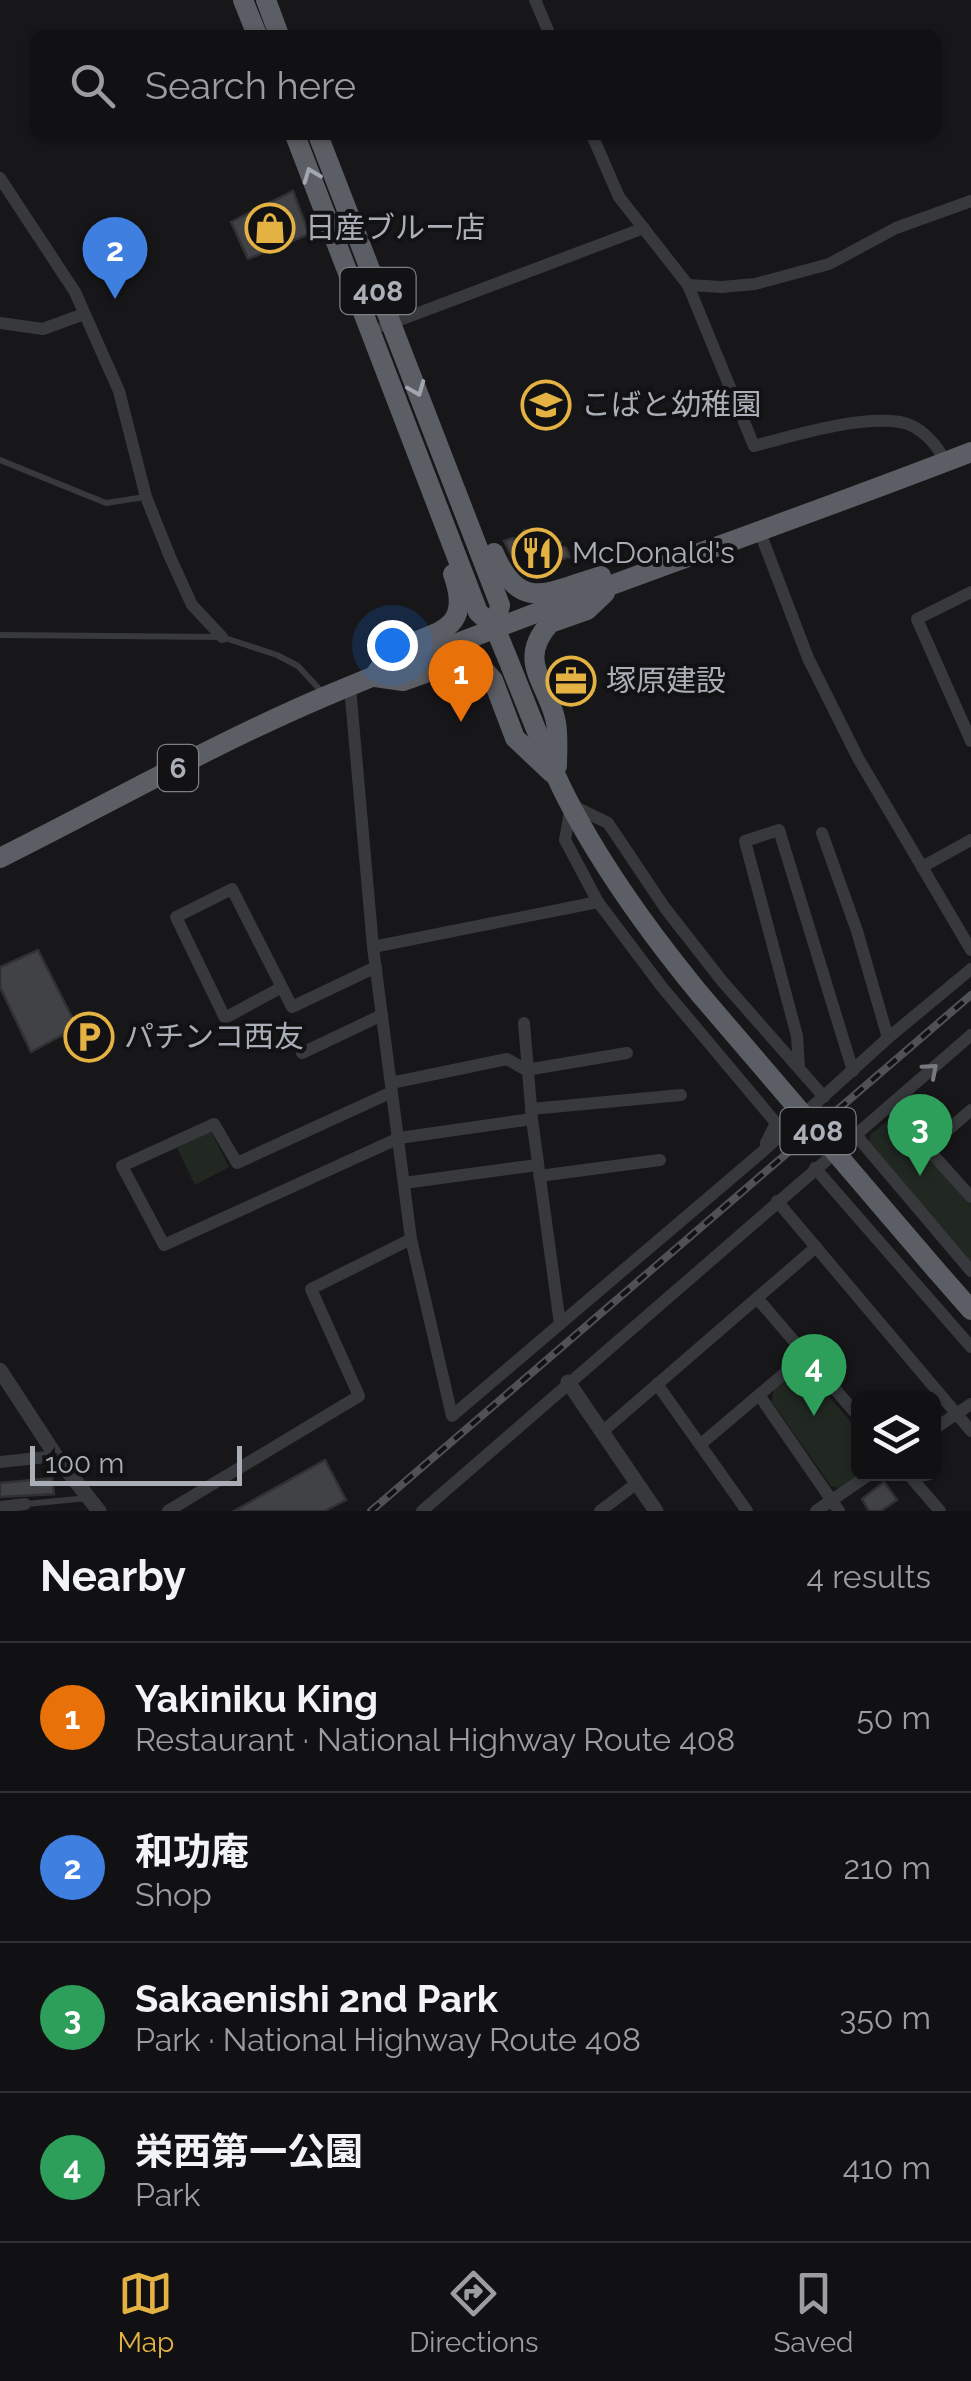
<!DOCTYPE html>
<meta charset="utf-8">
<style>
body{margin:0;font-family:Raleway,"Noto Sans JP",sans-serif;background:#1a1a1c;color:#f1f3f6}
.controls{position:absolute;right:30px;bottom:30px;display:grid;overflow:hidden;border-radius:15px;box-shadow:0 2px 8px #0004}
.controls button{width:90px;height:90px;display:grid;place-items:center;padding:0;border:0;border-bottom:2px solid #303133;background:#111113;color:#f1f3f6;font:50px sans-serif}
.scale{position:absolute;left:30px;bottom:25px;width:212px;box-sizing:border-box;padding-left:10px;border:5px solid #aaaeb7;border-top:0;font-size:28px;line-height:35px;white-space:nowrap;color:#aaaeb7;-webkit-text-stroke:8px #121214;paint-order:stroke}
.you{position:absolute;left:392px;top:645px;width:35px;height:35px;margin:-25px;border:8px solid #fff;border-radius:50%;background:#1a73e8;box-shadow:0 0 0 15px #1a73e833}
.badge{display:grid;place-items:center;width:65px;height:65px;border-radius:50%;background:#e4b143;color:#fff;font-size:32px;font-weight:700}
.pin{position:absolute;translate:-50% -82px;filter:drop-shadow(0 2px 5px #0008)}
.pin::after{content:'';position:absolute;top:52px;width:35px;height:30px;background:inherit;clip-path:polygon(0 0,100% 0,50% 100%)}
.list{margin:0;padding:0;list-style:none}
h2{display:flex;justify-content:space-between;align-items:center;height:130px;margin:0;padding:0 40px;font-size:42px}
h2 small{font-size:32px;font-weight:400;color:#9c9da0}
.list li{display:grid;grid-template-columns:65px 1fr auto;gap:30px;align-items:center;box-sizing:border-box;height:150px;padding:0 40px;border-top:2px solid #303133}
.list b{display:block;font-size:38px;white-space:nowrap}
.list p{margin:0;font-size:32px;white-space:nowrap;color:#9c9da0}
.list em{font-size:32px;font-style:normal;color:#9c9da0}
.icon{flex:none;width:55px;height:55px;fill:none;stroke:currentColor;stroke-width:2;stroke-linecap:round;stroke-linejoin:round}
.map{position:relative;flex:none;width:971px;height:1511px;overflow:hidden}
.search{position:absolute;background:#111113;box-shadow:0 2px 8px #0004;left:30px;right:30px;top:30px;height:110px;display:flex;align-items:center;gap:25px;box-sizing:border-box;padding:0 35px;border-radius:15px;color:#9c9da0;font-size:38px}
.sheet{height:730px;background:#111113}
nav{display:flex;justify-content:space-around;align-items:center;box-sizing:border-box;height:140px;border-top:2px solid #303133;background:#111113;font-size:28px;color:#9c9da0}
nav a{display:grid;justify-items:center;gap:5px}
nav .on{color:#e4b143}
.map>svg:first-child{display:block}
.green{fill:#212822}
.building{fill:#414245;stroke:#313134;stroke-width:2.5}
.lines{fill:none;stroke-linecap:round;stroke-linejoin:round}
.service{stroke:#38393d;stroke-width:6}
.minor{stroke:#38393d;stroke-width:12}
.tertiary{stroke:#38393d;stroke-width:15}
.trunk{stroke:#5c5e65;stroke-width:20}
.rail-casing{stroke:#4f5156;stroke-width:8}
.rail{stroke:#121214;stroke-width:4;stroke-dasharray:11;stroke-linecap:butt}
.trunk-bridge{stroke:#5c5e65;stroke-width:20}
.oneway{stroke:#a2a6af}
.oneway2{stroke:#777980}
.labels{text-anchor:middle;stroke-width:8;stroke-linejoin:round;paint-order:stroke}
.shield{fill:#121214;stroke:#7c7f86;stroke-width:2.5}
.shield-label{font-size:28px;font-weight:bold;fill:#aaaeb7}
.poi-label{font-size:30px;fill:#aaaeb7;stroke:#121214;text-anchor:start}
</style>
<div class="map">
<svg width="971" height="1511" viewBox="0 0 971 1511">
<rect width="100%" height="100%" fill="#171719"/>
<g class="green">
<path d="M887,1121h12l72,84v58l-102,-115 1,-13z"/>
<path d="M211,1131l18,36 -34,18 -18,-37z"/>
<path d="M804,1368l54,62v44h3l-22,14 -8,-2 -59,-84 2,-14z"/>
</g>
<g class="building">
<path d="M293,191l16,43 -61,25 -17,-37z"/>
<path d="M524,530l37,12 -2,4 7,2 4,9 -23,6 -6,14 -24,-11 -13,-25 8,-3 8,2z"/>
<path d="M38,950l39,77 -46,25 -31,-65v-20z"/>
<path d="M325,1460l21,40 -21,11h-91z"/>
<path d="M52,1478l2,16 -54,3v-14z"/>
<path d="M884,1482l13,18 -16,11h-12l-7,-12z"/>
</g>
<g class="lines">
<g class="service">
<path d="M0,460l106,43 39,-6"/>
<path d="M0,635l222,2 55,18 21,11 24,26"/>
<path d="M26,1504l62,-6"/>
</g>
<g class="minor">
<path d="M535,0l15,35"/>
<path d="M592,135l27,62 69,88 66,161c42,-11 102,-30 146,-24 20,3 38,23 45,40"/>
<path d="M0,178l75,114 44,99 27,106 24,60 22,48 30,32"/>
<path d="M688,285l34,2 33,-3 74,-20 67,-36 75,-27"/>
<path d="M0,323l43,6 41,-15"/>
<path d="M384,326l260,-98"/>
<path d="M759,530l49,128 50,100 113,192"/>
<path d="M971,592l-54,27 54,122"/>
<path d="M350,687l23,260 38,292 41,177 310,-264 126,-114 83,-69"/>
<path d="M822,833l35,98 31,107"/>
<path d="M922,867l49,-27"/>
<path d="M373,947l225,-45"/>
<path d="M282,987l-57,31 -49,-101 56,-28 60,118 84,-40"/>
<path d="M302,1053l80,-38"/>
<path d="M799,1067l-2,-31 -52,-195 34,-11 74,241"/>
<path d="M391,1083l116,-24 19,11 101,-17"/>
<path d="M392,1092l-155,71 -23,-39 -92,42 42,79 235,-107 133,-19 -8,-96"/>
<path d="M889,1106l38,42"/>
<path d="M531,1109l150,-14"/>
<path d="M971,1110l-44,38 44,49"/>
<path d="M532,1119l28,205"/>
<path d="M855,1134l116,137"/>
<path d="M766,1143l10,-20 -114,-136 -64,-85 -33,-62 6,-35 37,18 57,85 57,73 102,116"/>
<path d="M815,1168l156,179"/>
<path d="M539,1176l121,-16"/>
<path d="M404,1183l133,-18"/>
<path d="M777,1201l194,230"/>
<path d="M757,1298l101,118"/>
<path d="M657,1384l90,127"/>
<path d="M759,1395l80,116"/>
<path d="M934,1429l37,-25"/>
<path d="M602,1432l214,-185"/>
<path d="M701,1444l105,-89"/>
<path d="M0,1462l56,-6"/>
<path d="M908,1474l32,37"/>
<path d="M0,1507l25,-3"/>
<path d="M168,1511l191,-115 -48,-107 100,-50"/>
<path d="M422,1511l549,-476"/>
<path d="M600,1511l37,-28"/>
<path d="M816,1511l54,-37"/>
</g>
<g class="tertiary">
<path d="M0,1370l56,86 43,55"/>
<path d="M568,1382l88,129"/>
</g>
<g class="trunk">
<path d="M243,0l14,35"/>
<path d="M266,0l13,35"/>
<path d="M295,135l183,477 17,16c21,49 39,100 61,148 36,78 89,151 143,217"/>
<path d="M318,135l182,470 -5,23"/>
<path d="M494,553c26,62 56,38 107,23"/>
<path d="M375,675c4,-6 9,-14 15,-19 31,-27 87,-15 63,-82"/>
<path d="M375,677l28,4 53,-19 30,10 7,8 22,58 37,35"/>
<path d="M557,766c0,-15 2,-34 -2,-48 -10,-38 -38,-58 -5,-95l37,-13 18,-17"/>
<path d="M0,858c108,-54 215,-115 326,-162 212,-89 431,-161 645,-244"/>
<path d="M936,1270l35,40"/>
</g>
<g class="rail-casing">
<path id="rail" d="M371,1511l600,-516"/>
</g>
<use href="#rail" class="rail"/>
<path class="trunk-bridge" d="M699,993l237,277"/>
</g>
<defs><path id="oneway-chevron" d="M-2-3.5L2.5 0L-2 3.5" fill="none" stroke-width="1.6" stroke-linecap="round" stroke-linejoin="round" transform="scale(2.5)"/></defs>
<g class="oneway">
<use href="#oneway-chevron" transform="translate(311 175) rotate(-111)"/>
<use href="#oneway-chevron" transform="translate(417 389) rotate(68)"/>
</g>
<use class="oneway2" href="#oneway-chevron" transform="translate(931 1070) rotate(-41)"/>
<defs>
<g id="shop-ring" transform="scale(2.5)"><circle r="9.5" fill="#121214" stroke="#e4b143" stroke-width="1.5"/><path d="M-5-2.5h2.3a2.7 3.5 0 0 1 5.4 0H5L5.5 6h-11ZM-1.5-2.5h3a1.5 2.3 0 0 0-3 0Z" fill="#e4b143"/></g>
<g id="school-ring" transform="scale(2.5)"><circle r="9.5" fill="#121214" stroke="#e4b143" stroke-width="1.5"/><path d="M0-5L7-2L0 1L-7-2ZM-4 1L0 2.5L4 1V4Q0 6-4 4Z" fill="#e4b143"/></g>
<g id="restaurant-ring" transform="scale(2.5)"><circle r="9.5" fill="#121214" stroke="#e4b143" stroke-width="1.5"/><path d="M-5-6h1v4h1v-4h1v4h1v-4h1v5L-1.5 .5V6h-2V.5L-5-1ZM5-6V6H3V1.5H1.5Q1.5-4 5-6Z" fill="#e4b143"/></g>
<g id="office-ring" transform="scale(2.5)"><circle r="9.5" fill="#121214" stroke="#e4b143" stroke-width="1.5"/><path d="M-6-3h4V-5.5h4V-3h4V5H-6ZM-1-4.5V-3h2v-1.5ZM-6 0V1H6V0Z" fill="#e4b143"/></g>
<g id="parking-ring" transform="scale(2.5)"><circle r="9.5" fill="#121214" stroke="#e4b143" stroke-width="1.5"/><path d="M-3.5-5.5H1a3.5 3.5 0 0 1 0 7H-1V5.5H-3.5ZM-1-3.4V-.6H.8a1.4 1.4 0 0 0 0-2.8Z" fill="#e4b143"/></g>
</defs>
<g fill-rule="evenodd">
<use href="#shop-ring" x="270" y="228"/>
<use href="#school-ring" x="546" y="405"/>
<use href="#restaurant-ring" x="537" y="553"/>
<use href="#office-ring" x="571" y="681"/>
<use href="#parking-ring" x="89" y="1037"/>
</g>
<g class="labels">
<g class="shield">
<rect x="340.5" y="268" width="75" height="46" rx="8"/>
<rect x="158" y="745" width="40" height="46" rx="8"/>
<rect x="780.5" y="1108" width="75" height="46" rx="8"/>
</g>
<g class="shield-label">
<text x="378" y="301">408</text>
<text x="178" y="778">6</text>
<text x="818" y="1141">408</text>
</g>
<g class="poi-label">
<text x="305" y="238">日産ブルー店</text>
<text x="581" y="415">こばと幼稚園</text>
<text x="572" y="563">McDonald's</text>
<text x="606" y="691">塚原建設</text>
<text x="124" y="1047">パチンコ西友</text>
</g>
</g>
</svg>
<div class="controls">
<button><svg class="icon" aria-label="layers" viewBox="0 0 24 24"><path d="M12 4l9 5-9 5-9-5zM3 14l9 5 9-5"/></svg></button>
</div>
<div class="scale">100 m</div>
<div class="you"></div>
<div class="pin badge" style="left:461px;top:722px;background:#e8710a">1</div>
<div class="pin badge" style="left:115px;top:299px;background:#3f7fe0">2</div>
<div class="pin badge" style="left:920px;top:1176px;background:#2e9e5b">3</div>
<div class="pin badge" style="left:814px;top:1416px;background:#2e9e5b">4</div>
<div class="search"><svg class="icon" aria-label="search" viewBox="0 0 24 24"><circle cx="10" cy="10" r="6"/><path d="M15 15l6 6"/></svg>Search here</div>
</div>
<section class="sheet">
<h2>Nearby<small>4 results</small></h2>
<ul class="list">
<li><span class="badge" style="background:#e8710a">1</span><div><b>Yakiniku King</b><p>Restaurant · National Highway Route 408</p></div><em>50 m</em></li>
<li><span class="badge" style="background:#3f7fe0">2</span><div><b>和功庵</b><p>Shop</p></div><em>210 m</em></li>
<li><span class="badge" style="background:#2e9e5b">3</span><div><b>Sakaenishi 2nd Park</b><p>Park · National Highway Route 408</p></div><em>350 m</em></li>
<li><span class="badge" style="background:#2e9e5b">4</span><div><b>栄西第一公園</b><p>Park</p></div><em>410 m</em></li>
</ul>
</section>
<nav>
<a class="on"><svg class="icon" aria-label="map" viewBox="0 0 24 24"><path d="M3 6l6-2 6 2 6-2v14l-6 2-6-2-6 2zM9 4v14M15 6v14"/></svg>Map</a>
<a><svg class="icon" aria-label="directions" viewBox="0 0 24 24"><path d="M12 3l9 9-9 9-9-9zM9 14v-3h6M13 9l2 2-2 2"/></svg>Directions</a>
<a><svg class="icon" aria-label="saved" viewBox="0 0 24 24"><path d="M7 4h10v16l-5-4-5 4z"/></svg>Saved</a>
</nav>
